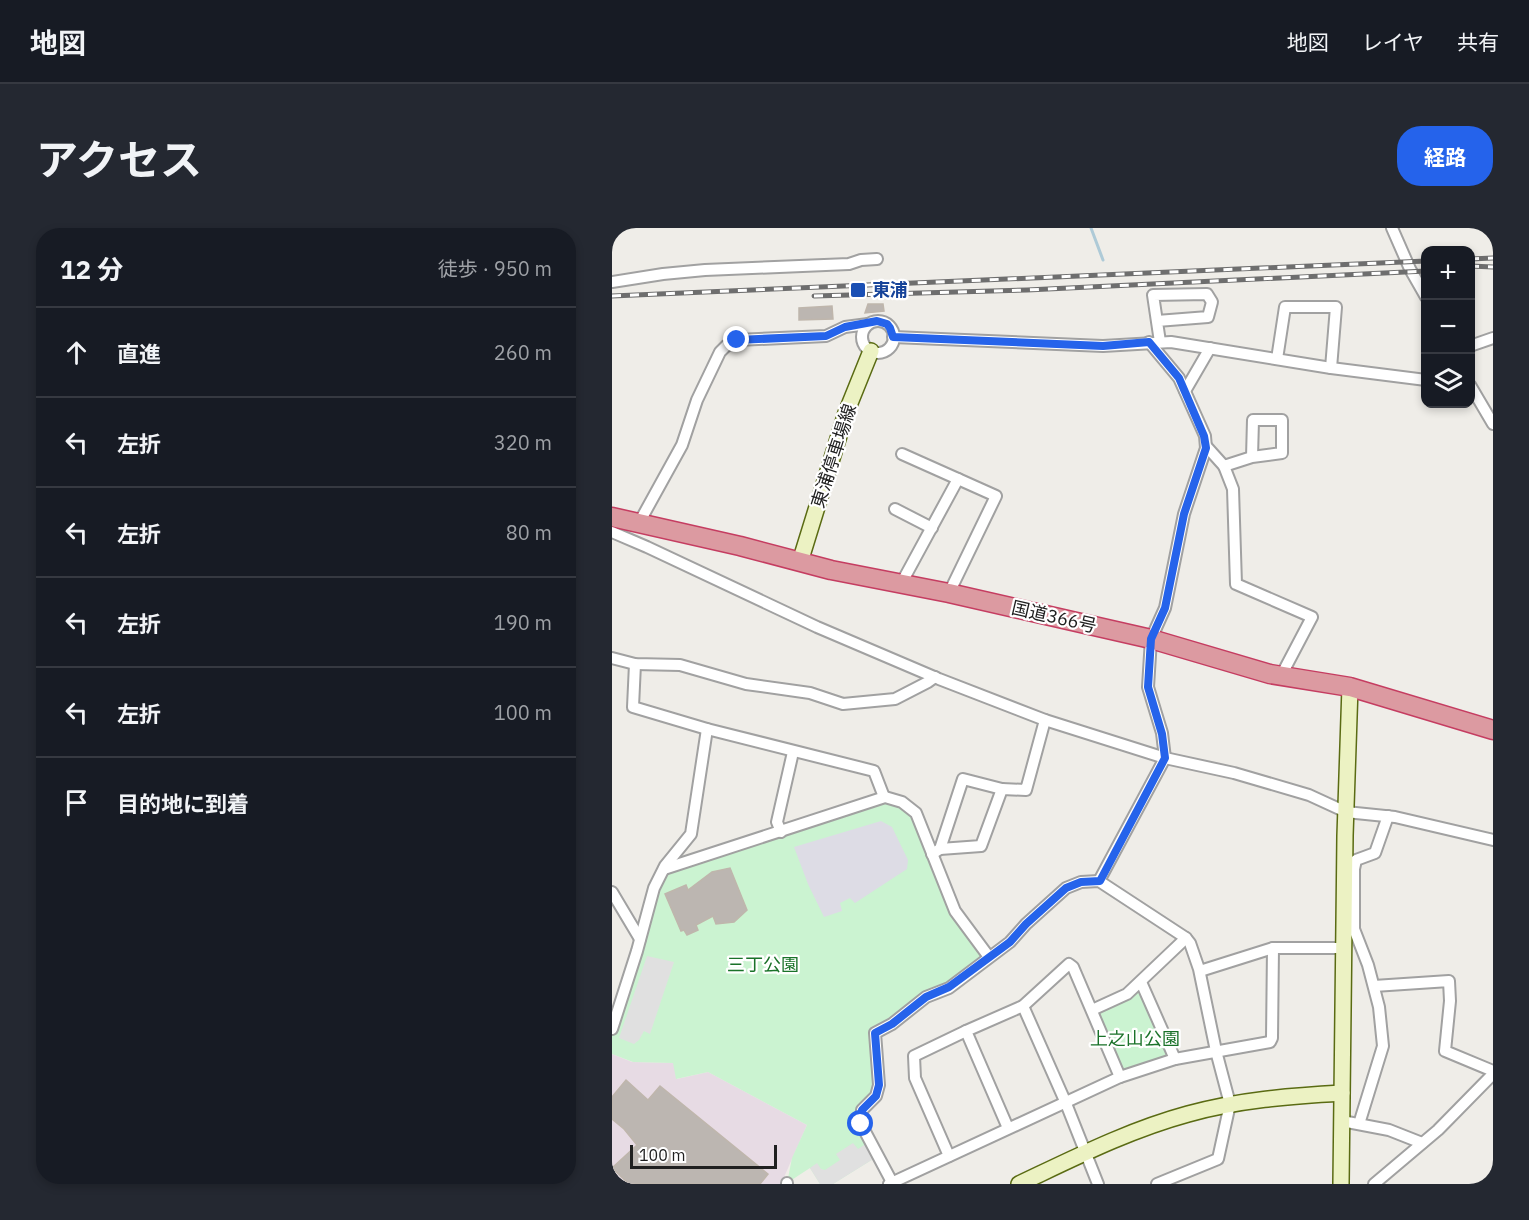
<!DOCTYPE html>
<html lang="ja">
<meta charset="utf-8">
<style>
body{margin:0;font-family:"IBM Plex Sans","Noto Sans JP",sans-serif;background:#242831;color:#f1f3f6}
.controls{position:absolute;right:18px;top:18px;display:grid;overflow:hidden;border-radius:12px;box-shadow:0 3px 9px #0003}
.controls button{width:54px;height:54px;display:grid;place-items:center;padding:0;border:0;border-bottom:2px solid #363941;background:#171b24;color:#f1f3f6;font:30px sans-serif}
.scale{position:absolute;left:18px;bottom:15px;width:147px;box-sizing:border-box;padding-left:6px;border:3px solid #202020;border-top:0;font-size:16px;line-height:21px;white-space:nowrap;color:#202020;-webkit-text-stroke:4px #fff;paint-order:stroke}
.stop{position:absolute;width:18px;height:18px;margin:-14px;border:4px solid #2563eb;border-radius:50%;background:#fff}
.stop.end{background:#2563eb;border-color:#fff;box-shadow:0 2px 6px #0008}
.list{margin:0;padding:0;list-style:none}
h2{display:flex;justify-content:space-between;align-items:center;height:78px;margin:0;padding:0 24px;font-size:26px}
h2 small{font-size:20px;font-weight:400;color:#9ea1a6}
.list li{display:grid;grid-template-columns:39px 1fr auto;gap:18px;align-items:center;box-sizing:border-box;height:90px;padding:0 24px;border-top:2px solid #363941}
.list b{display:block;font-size:22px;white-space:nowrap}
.list em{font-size:20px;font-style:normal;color:#9ea1a6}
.icon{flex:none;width:33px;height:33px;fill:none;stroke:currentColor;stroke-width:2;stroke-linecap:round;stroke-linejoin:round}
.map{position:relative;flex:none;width:881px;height:956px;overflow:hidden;border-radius:24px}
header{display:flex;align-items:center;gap:36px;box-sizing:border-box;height:84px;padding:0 30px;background:#171b24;border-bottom:2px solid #363941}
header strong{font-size:28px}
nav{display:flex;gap:33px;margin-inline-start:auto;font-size:21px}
.intro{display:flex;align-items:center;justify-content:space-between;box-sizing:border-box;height:144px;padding:0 36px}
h1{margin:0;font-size:42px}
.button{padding:15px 27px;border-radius:24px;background:#2563eb;color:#fff;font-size:21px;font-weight:700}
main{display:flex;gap:36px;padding:0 36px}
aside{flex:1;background:#171b24;border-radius:24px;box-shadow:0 3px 9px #0003}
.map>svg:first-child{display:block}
.industrial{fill:#e7dbe4}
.park{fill:#cbf3d1}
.parking{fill:#e0e0e0}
.plaza{fill:#dddce5}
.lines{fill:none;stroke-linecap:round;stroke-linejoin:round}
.stream{stroke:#aecad7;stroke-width:3}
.building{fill:#bcb6b1;stroke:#bfb6ac;stroke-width:1.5}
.street-casing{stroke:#a1a1a1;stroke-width:14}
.secondary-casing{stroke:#5a6b13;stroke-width:18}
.highway-casing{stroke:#c53d61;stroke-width:21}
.street{stroke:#fff;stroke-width:10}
.secondary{stroke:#ecf2c3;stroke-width:15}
.highway{stroke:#dc9aa1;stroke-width:18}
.rail-casing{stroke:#6e6e6e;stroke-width:5}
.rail{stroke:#fff;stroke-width:3;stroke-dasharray:9;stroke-linecap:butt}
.route{stroke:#2563eb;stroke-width:8}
.transit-dot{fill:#1a4fb4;stroke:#fff;stroke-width:2}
.labels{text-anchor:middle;stroke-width:4.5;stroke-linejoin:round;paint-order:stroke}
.transit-label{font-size:18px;font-weight:bold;fill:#164399;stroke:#fff;text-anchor:start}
.street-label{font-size:18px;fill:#202020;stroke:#fff}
.park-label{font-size:18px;fill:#1a7229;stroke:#fff}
</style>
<header>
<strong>地図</strong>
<nav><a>地図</a><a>レイヤ</a><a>共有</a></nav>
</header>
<div class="intro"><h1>アクセス</h1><a class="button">経路</a></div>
<main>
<aside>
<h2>12 分<small>徒歩 · 950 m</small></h2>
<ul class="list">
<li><svg class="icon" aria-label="ahead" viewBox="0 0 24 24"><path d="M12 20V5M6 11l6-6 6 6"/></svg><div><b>直進</b></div><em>260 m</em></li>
<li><svg class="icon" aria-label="left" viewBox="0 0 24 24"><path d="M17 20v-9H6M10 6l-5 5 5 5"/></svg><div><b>左折</b></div><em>320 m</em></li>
<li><svg class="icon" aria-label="left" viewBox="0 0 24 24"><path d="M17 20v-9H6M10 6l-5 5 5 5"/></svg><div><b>左折</b></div><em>80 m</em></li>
<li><svg class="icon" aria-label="left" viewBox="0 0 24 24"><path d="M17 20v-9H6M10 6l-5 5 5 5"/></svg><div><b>左折</b></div><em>190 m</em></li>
<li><svg class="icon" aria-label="left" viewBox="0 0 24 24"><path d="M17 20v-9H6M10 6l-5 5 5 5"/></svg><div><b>左折</b></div><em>100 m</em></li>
<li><svg class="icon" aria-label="arrive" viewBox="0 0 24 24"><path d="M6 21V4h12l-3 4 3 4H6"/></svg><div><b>目的地に到着</b></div></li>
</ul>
</aside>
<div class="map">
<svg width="881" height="956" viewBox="0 0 881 956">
<rect width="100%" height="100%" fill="#efede8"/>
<path class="industrial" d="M0,826l20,8 42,1 3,16 31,-7 99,53 -26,59h-164l-5,-7z"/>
<g class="park">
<path d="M272,569l32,16 39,98 34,46 -113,76 3,52 -17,25 -1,14 17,32 -45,28h-13l-10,-16 -23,15 5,-25 15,-33 -99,-53 -32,7 -3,-16 -40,-1 -21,-8v-25l52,-160z"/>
<path d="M526,761l3,3 28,61 -3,3 -41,14 -4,-1 -23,-55 2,-4 28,-10z"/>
</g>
<g class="parking">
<path d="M35,728l27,6 -24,72 -6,-3 -5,9 -5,4 -15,-6z"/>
<path d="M258,913l8,15 -45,28h-13l-10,-16 7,-5 4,6 4,1 15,-10 -4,-6 17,-11 5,6z"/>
</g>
<path class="plaza" d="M269,593l11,6 16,33 -1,9 -52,34 -5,-5 -10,5 2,8 -18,6 -16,-33 -14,-37z"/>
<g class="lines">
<path class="stream" d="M479,0l12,32"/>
</g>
<g class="building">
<path d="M256,76h15l1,7 -19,2z"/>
<path d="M220,78l1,13 -34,1v-12z"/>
<path d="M118,640l17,42 -13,12 -18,2 -3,-8 -17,9 2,5 -11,5 -3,-5 -3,1 -16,-37 21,-9 2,5 24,-18z"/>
<path d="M14,852l22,20 12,-14 108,88 -8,10h-131l-17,-16 25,-23 -13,-16 -12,-10v-22z"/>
</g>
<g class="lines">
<g class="street-casing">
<g id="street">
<path d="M780,0l18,41 16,28"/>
<path d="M0,54l51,-8 42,-4 144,-6 12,-4 16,-1"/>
<path d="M545,93l51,-4 4,-15 -5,-8 -54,1 7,47"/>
<circle cx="266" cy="109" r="16"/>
<path d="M281,109l210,9 68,-4 160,26 95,12"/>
<path d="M858,118l23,-8"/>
<path d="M665,131l8,-52h51l-5,61"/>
<path d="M858,157l23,39"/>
<path d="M573,163l25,-43"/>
<path d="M594,218l18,20 28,-9 30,-4v-33h-29l-1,37"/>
<path d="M290,226l56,25"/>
<path d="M612,238l9,23 3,95 76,33 -31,59"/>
<path d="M283,281l37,19"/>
<path d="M27,295l43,-78 15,-45 23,-48 6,-6 11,-6 89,-4 19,-9 23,-3"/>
<path d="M0,304l35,15 170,80 122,52 106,41 120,38 69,15 75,22 37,17 49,5 98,23"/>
<path d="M289,356l57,-105 38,17 -47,97"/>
<path d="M0,430l23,6 45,1 66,19 64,9 33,11 52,-5 33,-17 7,-5"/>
<path d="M23,436l-2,43 74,22 167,42 10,26"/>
<path d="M169,604l-4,-10 16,-70"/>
<path d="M328,621l23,-70 39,10"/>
<path d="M320,626l8,-5 41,-3 21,-57 24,1 19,-70"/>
<path d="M52,641l221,-72 17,5 14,11 39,98 34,46"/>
<path d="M487,653l66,-123 -3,-25 -14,-46 3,-48 14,-31 19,-94 22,-66 -1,-12 -26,-58 -30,-36"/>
<path d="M0,664l28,47"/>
<path d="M588,743l73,-23h71"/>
<path d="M529,754l34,77"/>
<path d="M762,758l75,-5 1,20 -5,50 48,20"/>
<path d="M411,778l42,95 33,83"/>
<path d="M480,782l35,-16 59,-56"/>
<path d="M0,801l25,-78 17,-63 11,-22 26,-32 16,-105"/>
<path d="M730,893l47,9 33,13"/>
<path d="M747,896l24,-78 -4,-39 -11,-42 -14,-36v-60l2,-9 19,-7 13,-37"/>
<path d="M396,900l-42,-97 57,-25 46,-42 4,3 47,110"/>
<path d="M337,928l-34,-78 -1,-22 52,-25"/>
<path d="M175,955v1"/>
<path d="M277,956l231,-107 55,-18 95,-17 2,-4 1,-90"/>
<path d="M281,956l-32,-60 1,-14 14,-14 3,-11 -4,-52 17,-9 34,-27 23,-9 61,-46 16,-18 40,-36 15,-6 18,-1 87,57 4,5 9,26 17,82 14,53 -12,55 -61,25"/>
<path d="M762,956l64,-54 55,-56"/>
</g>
</g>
<g class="secondary-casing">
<g id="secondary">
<path d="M188,334l46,-149 25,-62"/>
<path d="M407,956c55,-26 110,-54 169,-70 50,-14 102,-18 154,-21"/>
<path d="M729,956l4,-348 5,-149"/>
</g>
</g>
<g class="highway-casing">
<path id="highway" d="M0,289l128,29 91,24 118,23 202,46 119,35 80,13 143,43"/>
</g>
<use href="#street" class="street"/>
<use href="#secondary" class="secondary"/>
<use href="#highway" class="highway"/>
<g class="rail-casing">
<g id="rail">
<path d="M858,31l23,-1"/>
<path d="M858,38l23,1"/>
<path d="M0,68l814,-35"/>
<path d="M202,68l213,-6 399,-19"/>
</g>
</g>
<use href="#rail" class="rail"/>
</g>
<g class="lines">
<path class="route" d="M125,112l89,-4 19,-9 32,-6 10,3 3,4 3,9 210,9 46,-4 30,36 25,58 2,12 -22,66 -19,94 -14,31 -3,48 14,47 3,24 -65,123 -19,1 -15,6 -40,36 -16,18 -61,45 -23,10 -34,27 -17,9 4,52 -3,11 -14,14 -1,14"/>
</g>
<rect class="transit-dot" x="238" y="54" width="16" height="16" rx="3"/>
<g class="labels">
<g class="transit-label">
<text x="260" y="68">東浦</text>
</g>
<g class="street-label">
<text transform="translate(222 228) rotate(-72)" y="6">東浦停車場線</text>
<text transform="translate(442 389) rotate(13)" y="6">国道366号</text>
</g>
<g class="park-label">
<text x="151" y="743">三丁公園</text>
<text x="523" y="817">上之山公園</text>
</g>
</g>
</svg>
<div class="controls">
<button>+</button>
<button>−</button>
<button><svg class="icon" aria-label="layers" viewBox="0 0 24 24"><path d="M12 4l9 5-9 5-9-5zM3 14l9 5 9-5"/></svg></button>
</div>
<div class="scale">100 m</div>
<div class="stop" style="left:249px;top:896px"></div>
<div class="stop end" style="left:125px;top:112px"></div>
</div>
</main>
